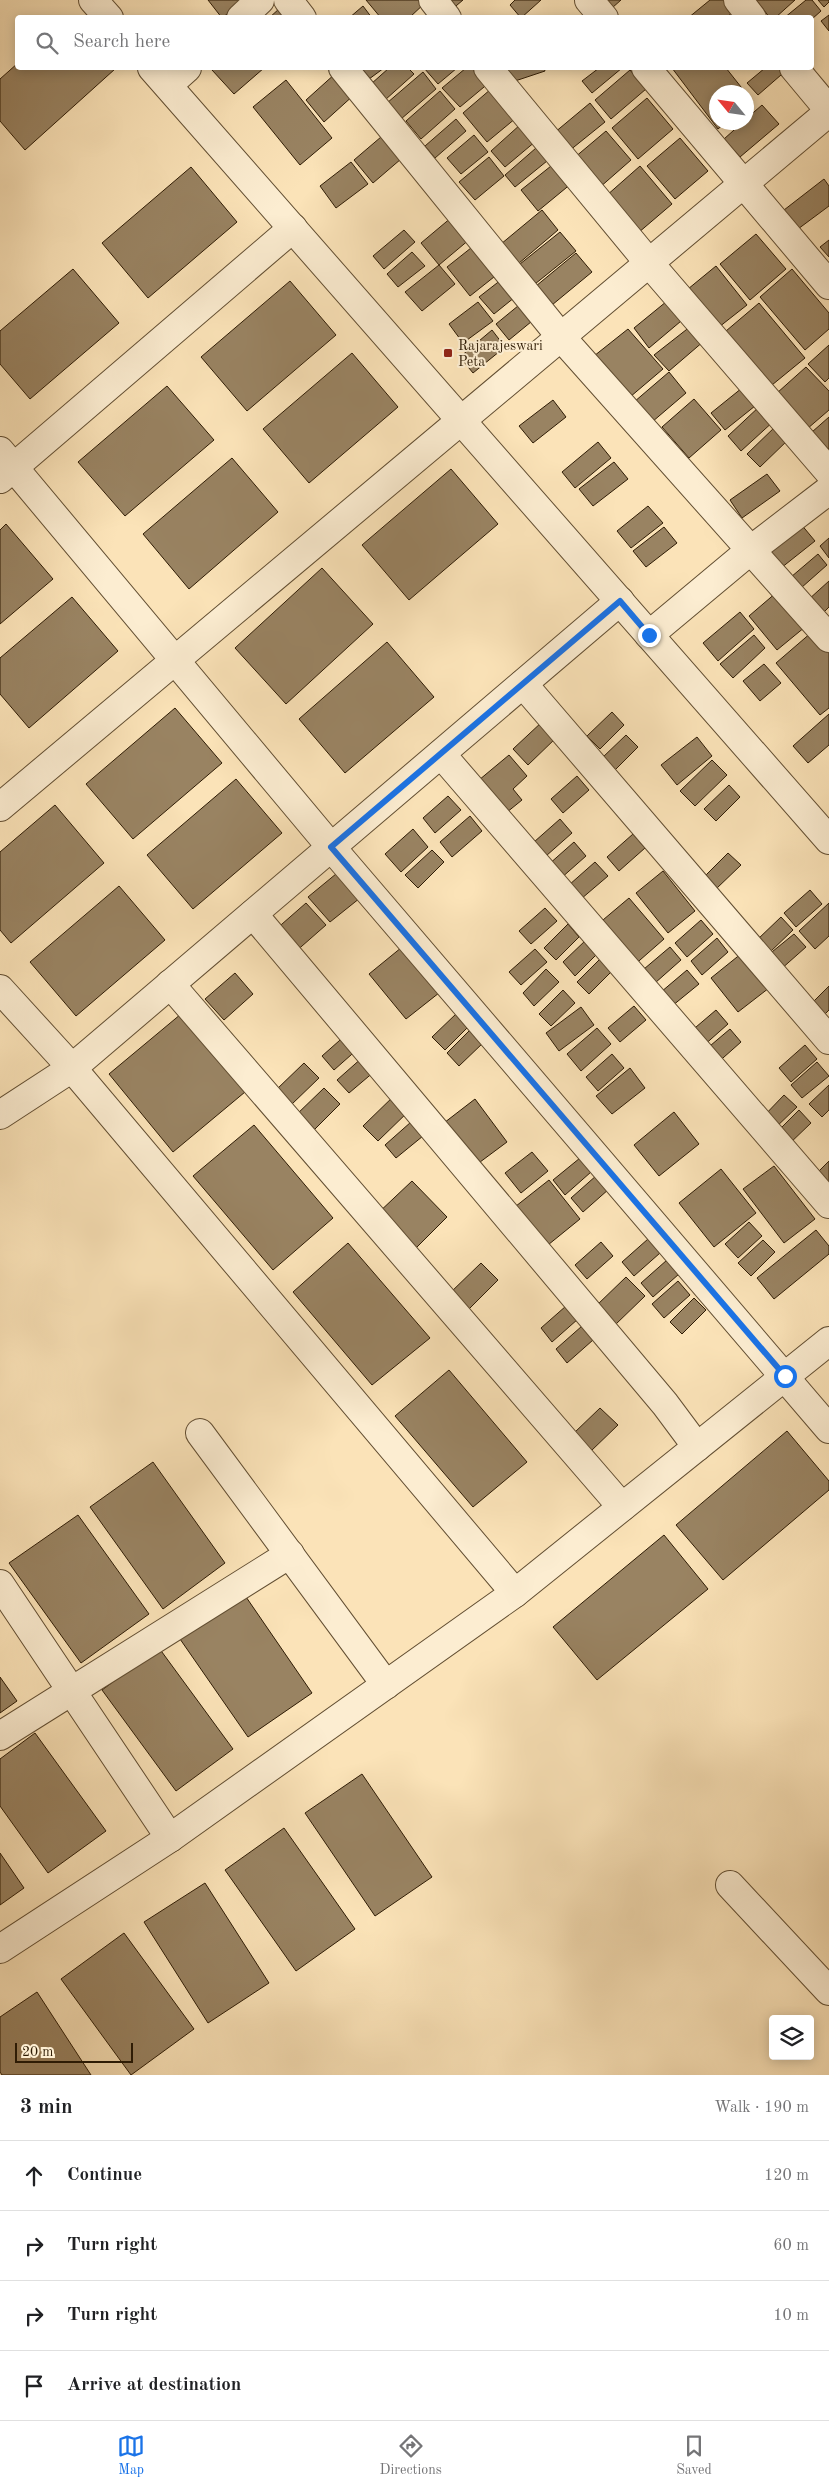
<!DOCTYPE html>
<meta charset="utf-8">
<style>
body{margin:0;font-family:"Old Standard TT",serif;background:#f2f2f2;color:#202124}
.controls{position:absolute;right:15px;bottom:15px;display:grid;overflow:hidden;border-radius:5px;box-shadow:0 2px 12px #0003}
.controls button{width:45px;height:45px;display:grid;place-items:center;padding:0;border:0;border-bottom:1px solid #e0e0e0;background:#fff;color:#202124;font:25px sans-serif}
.compass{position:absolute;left:709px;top:85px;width:45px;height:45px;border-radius:50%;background:#fff;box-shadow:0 2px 12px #0003;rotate:299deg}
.scale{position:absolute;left:15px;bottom:12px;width:118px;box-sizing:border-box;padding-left:5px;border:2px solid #2f1c05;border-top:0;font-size:14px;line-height:18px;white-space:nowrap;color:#2f1c05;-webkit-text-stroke:4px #fcedd1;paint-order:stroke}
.stop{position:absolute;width:15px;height:15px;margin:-11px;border:4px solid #1a73e8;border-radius:50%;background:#fff}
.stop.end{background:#1a73e8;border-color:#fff;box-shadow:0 1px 5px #0008}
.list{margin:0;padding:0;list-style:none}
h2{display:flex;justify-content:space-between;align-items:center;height:65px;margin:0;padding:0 20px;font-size:21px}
h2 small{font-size:16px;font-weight:400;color:#757577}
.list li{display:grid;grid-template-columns:32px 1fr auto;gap:15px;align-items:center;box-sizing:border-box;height:70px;padding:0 20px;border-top:1px solid #e0e0e0}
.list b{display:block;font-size:19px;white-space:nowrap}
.list em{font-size:16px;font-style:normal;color:#757577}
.icon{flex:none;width:28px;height:28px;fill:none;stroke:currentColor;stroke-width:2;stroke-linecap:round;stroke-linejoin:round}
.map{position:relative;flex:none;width:829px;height:2075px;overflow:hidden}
.search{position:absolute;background:#fff;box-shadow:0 2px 12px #0003;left:15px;right:15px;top:15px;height:55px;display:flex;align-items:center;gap:12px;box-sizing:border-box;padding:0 18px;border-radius:5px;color:#757577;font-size:19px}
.sheet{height:345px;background:#fff}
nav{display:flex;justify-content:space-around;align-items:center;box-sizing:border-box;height:70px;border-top:1px solid #e0e0e0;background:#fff;font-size:14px;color:#757577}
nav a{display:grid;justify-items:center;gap:2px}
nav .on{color:#1a73e8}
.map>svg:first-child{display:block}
.building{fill:#998362;stroke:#2f1c05}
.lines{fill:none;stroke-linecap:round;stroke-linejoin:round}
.minor-casing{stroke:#624e32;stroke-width:30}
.minor{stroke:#fcedd1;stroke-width:28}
.route{stroke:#1a73e8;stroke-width:6}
.poi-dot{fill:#8f2418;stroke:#fcedd1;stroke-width:2}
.labels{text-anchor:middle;stroke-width:4;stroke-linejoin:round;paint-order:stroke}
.poi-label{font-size:14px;fill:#2f1c05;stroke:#fcedd1;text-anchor:start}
</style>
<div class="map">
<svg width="829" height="2075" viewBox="0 0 829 2075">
<rect width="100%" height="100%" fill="#fbe3b8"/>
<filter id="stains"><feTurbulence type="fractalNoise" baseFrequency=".004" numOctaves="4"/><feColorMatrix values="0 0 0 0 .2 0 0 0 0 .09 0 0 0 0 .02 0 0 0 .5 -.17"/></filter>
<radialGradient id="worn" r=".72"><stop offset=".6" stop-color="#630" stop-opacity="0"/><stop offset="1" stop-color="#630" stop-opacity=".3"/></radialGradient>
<g class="building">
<path d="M208,0h37l-23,18z"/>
<path d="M366,0h58l2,2 -17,16h-28z"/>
<path d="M441,0h22l-13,11z"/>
<path d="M515,0h26l-20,18 -11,-13z"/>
<path d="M605,0h16l-9,8z"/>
<path d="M710,0h16l9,10 -9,8h-38z"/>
<path d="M756,0h39l-20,18h-5z"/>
<path d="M806,0h6l9,11 -9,8 -28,-1z"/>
<path d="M818,0h11v2l-5,5z"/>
<path d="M363,6l9,12h-23z"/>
<path d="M280,8l9,10h-20z"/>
<path d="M829,15v16l-8,-10z"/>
<path d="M18,63v5l97,1 -90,81 -25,-29v-42z"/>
<path d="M215,68h49l-30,26 -22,-24z"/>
<path d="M355,68h29l-19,14z"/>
<path d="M389,68h19l6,6 -29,26 -14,-16z"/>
<path d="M424,68h33l-19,16z"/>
<path d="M466,68h11l13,14 -30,25 -18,-19z"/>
<path d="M500,68h44l1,3 -33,11z"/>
<path d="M599,68h23l-30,25 -10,-12z"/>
<path d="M672,68h54l19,24h-29v30h10l-8,7z"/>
<path d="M765,68h24l-31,27 -11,-12z"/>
<path d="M630,70l16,19 -35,30 -16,-19z"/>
<path d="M423,72l13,17 -35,30 -14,-16z"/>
<path d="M336,73l19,21 -31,28 -18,-22z"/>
<path d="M286,80l46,58 -32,27 -47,-58z"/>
<path d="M491,89l25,29 -29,24 -24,-29z"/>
<path d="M440,91l15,18 -34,30 -15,-18z"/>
<path d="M647,98l26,31 -35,30 -26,-31z"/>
<path d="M590,103l15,19 -36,29 -15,-18z"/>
<path d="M762,105l17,19 -39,33 -16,-18 19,-17h3v-3z"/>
<path d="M456,119l10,12 -31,27 -10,-12z"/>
<path d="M521,124l15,17 -31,26 -14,-16z"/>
<path d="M388,131l20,22 -35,30 -19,-23z"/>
<path d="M606,131l25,29 -32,28 -25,-30z"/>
<path d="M474,135l14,17 -27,22 -14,-16z"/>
<path d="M680,138l28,33 -33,28 -28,-33z"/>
<path d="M536,148l11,13 -32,26 -10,-12z"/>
<path d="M489,157l15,19 -29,24 -16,-18z"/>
<path d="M351,162l17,22 -32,24 -16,-22z"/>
<path d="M556,162l16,21 -34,28 -17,-21z"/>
<path d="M640,166l32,38 -34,29 -32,-37z"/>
<path d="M191,167l46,55 -89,76 -46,-55z"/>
<path d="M824,179l5,7v20l-31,23 -14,-19z"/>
<path d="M542,210l16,20 -40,34 -17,-20z"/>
<path d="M452,217l18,22 -31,26 -18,-22z"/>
<path d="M404,230l11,12 -31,27 -11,-13z"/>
<path d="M560,232l16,19 -41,33 -15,-20z"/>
<path d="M756,234l30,35 -36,31 -30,-36z"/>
<path d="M829,240v17l-9,-10z"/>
<path d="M476,244l23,29 -29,23 -23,-29z"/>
<path d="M412,252l13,14 -27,21 -11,-13z"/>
<path d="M576,253l16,19 -40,33 -16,-19z"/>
<path d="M439,265l16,19 -33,27 -17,-19z"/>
<path d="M716,266l31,39 -28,22 -31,-38z"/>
<path d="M73,269l46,54 -89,76 -30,-35v-33z"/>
<path d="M792,269l37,44v16l-24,21 -45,-53z"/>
<path d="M506,276l14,17 -26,21 -15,-17z"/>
<path d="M290,281l46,54 -89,76 -46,-54z"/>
<path d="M672,297l15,19 -38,32 -15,-20z"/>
<path d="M524,301l13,16 -28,23 -13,-16z"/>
<path d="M478,302l15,19 -30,22 -14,-19z"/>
<path d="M759,303l46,55 -33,27 -46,-54z"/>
<path d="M691,326l13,15 -35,30 -15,-16z"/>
<path d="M628,329l35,40 -33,28 -36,-41z"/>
<path d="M492,330l13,17 -32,26 -13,-16z"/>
<path d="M829,345v33l-4,4 -17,-18z"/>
<path d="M352,353l46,54 -89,76 -46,-54z"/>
<path d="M806,367l23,24v19l-22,19 -30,-36z"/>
<path d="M669,372l17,21 -34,29 -18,-20z"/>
<path d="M167,386l47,54 -89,76 -47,-54z"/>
<path d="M742,388l13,18 -30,24 -14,-17z"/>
<path d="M694,399l27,31 -32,28 -27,-31z"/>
<path d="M553,400l13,17 -33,26 -14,-17z"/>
<path d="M761,405l14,15 -34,31 -13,-15z"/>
<path d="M829,417v31l-1,1 -16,-17z"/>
<path d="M777,425l13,13 -30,29 -13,-13z"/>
<path d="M598,442l13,16 -36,30 -13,-16z"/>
<path d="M232,458l46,54 -89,77 -46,-55z"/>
<path d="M614,462l14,17 -35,27 -14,-17z"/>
<path d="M451,469l47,55 -89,76 -47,-55z"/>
<path d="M767,474l13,17 -38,27 -12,-18z"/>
<path d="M648,506l15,17 -32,25 -14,-17z"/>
<path d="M800,523l15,18 -34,27 -15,-18z"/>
<path d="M6,524l47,55 -53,45v-94z"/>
<path d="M664,527l13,16 -31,24 -13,-16z"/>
<path d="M829,538v20l-9,-12z"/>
<path d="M818,554l9,11 -26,23 -10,-11z"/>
<path d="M322,568l51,56 -87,80 -51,-56z"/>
<path d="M829,581v26l-8,8 -13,-15z"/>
<path d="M777,592l28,35 -28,23 -28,-34z"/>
<path d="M72,597l46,54 -89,77 -29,-34v-36z"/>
<path d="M740,612l14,17 -36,32 -15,-18z"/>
<path d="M812,632l17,21v55l-9,7 -44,-52z"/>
<path d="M754,635l11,13 -32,30 -13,-14z"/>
<path d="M387,642l47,55 -89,76 -46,-54z"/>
<path d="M764,664l17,19 -21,18 -17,-20z"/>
<path d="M175,708l47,55 -89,76 -47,-55z"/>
<path d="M612,712l12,13 -24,24 -13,-13z"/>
<path d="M829,714v31l-21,18 -15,-17z"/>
<path d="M543,721l14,16 -29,28 -15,-16z"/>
<path d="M626,735l12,12 -24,24 -12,-13z"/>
<path d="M697,737l15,19 -35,29 -16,-20z"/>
<path d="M509,755l18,21 -14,13 9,11 -21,17 -28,-32z"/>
<path d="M712,760l15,15 -32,31 -15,-15z"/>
<path d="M577,776l12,14 -26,23 -12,-14z"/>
<path d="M236,779l46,54 -89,76 -46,-54z"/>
<path d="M729,785l11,12 -24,24 -12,-12z"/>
<path d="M448,796l13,14 -26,23 -12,-15z"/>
<path d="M55,805l49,58 -93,80 -11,-13v-78z"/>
<path d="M470,816l12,15 -30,26 -12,-15z"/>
<path d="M560,819l12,14 -26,23 -12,-14z"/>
<path d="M413,829l15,18 -27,25 -16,-18z"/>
<path d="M633,834l12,14 -26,23 -12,-14z"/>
<path d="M574,842l12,14 -26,23 -12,-14z"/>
<path d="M432,850l12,12 -26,26 -13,-13z"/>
<path d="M728,853l13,12 -25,24 -12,-12z"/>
<path d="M595,862l13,14 -27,23 -12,-14z"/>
<path d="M342,869l23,25 -35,28 -22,-25z"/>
<path d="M663,871l32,40 -27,22 -32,-40z"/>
<path d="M119,886l46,54 -89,76 -46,-54z"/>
<path d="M810,890l12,14 -26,23 -12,-14z"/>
<path d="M629,898l35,41 -32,28 -35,-42z"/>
<path d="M306,903l20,22 -32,28 -20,-22z"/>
<path d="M829,903v33l-14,13 -16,-18z"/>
<path d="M545,908l12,13 -26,23 -12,-13z"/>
<path d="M781,917l12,13 -24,23 -12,-13z"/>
<path d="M701,920l12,14 -26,23 -12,-14z"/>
<path d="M568,924l11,13 -23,23 -12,-12z"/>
<path d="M794,934l12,13 -26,23 -13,-14z"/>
<path d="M717,938l11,14 -26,23 -11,-14z"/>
<path d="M587,939l12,13 -24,24 -12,-14z"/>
<path d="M407,943l37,46 -38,30 -37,-45z"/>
<path d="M670,947l11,13 -26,23 -11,-14z"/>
<path d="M535,949l12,13 -26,23 -12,-13z"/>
<path d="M742,953l27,35 -31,24 -27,-34z"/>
<path d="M601,958l12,12 -24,24 -12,-12z"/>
<path d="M546,969l13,13 -25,24 -11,-13z"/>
<path d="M687,970l12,14 -27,22 -11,-14z"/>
<path d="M235,973l18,21 -29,26 -19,-21z"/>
<path d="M829,986v24l-4,4 -12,-12z"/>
<path d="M563,990l12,13 -24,23 -12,-12z"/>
<path d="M634,1006l12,14 -26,22 -12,-14z"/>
<path d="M581,1007l13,18 -35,26 -13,-18z"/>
<path d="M716,1010l12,14 -26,23 -13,-14z"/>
<path d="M457,1013l12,13 -24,24 -13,-13z"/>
<path d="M181,1014l64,78 -72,60 -64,-78z"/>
<path d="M597,1028l14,16 -30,27 -14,-17z"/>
<path d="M471,1029l13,13 -25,24 -12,-13z"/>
<path d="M730,1029l11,13 -26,23 -11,-14z"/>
<path d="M348,1033l12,14 -26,23 -12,-14z"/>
<path d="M805,1045l12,14 -26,23 -12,-14z"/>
<path d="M612,1054l12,14 -26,23 -12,-14z"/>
<path d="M363,1057l12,14 -26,22 -12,-13z"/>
<path d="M817,1062l12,14 -27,22 -11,-13z"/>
<path d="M304,1063l15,15 -28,27 -15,-15z"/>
<path d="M630,1068l15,20 -33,26 -16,-18z"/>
<path d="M829,1085v25l-7,7 -13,-13z"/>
<path d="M324,1088l16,16 -30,30 -16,-17z"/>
<path d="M398,1092l15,15 -35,34 -15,-15z"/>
<path d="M784,1095l13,12 -25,24 -11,-12z"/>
<path d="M475,1099l32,43 -35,26 -32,-42z"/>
<path d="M799,1110l12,13 -24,23 -12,-12z"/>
<path d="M674,1112l25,32 -40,32 -25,-31z"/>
<path d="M411,1122l12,14 -27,22 -11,-13z"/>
<path d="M254,1125l79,93 -60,52 -80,-94z"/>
<path d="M532,1152l16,19 -27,22 -16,-20z"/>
<path d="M580,1158l11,14 -26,23 -12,-15z"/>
<path d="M829,1161v25l-16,-9z"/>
<path d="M774,1166l41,53 -31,24 -41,-54z"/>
<path d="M721,1169l35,44 -42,34 -35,-44z"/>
<path d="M597,1175l12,14 -26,23 -12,-14z"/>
<path d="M549,1180l31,39 -37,30 -32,-39z"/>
<path d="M412,1181l35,36 -35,35 -36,-37z"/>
<path d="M749,1222l13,14 -24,22 -13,-14z"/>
<path d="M816,1230l13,16v8l-55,45 -17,-21z"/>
<path d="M648,1239l12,14 -26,23 -12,-14z"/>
<path d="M763,1240l12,12 -24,24 -13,-13z"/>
<path d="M601,1242l12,14 -26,23 -12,-14z"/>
<path d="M348,1243l82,95 -58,47 -79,-93z"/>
<path d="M667,1260l12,14 -26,23 -12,-14z"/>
<path d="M481,1263l17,17 -31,31 -18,-17z"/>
<path d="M626,1277l19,19 -30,29 -19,-19z"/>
<path d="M678,1281l12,14 -26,23 -12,-14z"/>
<path d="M694,1298l12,12 -24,24 -12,-12z"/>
<path d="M566,1306l12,13 -26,23 -11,-14z"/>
<path d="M582,1326l11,14 -26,23 -11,-14z"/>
<path d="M449,1370l78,92 -54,45 -78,-91z"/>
<path d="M600,1408l18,17 -27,26 -17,-18z"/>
<path d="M787,1431l42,50v9l-106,90 -47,-55z"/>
<path d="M153,1462l72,101 -62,46 -73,-102z"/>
<path d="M78,1515l71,99 -68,49 -72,-100z"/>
<path d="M664,1535l44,54 -111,91 -44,-53z"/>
<path d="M244,1594l68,99 -64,44 -68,-98z"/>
<path d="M159,1648l74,101 -57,42 -74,-101z"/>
<path d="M0,1677l17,24 -17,12z"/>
<path d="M35,1733l71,98 -58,42 -48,-67v-47z"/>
<path d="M362,1774l70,103 -57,39 -70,-103z"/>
<path d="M284,1828l71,101 -59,42 -71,-101z"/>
<path d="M0,1853l24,35 -24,17z"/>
<path d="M205,1883l64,100 -61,40 -64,-101z"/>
<path d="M124,1933l70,96 -63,46 -70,-96z"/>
<path d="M37,1992l54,83h-89l-2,-3v-55z"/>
</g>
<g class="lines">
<g class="minor-casing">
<g id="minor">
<path d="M93,0l16,18"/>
<path d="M288,0l14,18"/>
<path d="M433,0l14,18"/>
<path d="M589,0l15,18"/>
<path d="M738,0l14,18"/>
<path d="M241,18l19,-18"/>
<path d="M152,68l677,772"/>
<path d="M343,68l218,269 268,301"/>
<path d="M488,68l161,195 180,209"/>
<path d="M646,68l183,217"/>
<path d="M794,68l35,42"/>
<path d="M168,85l19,-17"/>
<path d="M0,451l331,396 498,582"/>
<path d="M0,479l293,-251"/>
<path d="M649,635l103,-86 77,-59"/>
<path d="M523,684l306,356"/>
<path d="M441,754l388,450"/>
<path d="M0,807l829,-695"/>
<path d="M253,914l412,490 32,43"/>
<path d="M170,984l452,523"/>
<path d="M0,989l72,79 443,525"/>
<path d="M0,1115l72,-47 548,-467"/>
<path d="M200,1433l186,252"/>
<path d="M0,1584l170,254"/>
<path d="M0,1736l290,-182"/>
<path d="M730,1885l99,106"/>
<path d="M0,1949l170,-111 345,-245 314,-252"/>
</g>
</g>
<use href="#minor" class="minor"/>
</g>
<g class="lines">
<path class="route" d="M649,635l-29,-34 -289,246 454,529"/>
</g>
<rect class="poi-dot" x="443" y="348" width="10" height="10" rx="2.5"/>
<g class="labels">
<g class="poi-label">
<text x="458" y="350">Rajarajeswari<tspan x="458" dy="16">Peta</tspan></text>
</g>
</g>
<rect width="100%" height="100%" filter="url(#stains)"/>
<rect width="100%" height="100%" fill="url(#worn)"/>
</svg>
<div class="controls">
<button><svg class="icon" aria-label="layers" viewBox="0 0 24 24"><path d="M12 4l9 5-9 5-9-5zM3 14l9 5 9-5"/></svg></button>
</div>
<svg class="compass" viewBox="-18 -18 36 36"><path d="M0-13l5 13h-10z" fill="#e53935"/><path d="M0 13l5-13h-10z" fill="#757577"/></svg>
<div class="scale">20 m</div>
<div class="stop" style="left:785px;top:1376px"></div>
<div class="stop end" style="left:649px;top:635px"></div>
<div class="search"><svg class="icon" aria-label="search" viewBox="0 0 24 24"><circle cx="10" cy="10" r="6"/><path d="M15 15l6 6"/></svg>Search here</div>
</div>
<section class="sheet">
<h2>3 min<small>Walk · 190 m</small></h2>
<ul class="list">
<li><svg class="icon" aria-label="ahead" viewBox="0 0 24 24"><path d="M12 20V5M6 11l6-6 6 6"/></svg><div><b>Continue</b></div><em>120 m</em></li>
<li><svg class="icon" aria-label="right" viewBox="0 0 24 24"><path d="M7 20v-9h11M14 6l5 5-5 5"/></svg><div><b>Turn right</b></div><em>60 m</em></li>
<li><svg class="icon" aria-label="right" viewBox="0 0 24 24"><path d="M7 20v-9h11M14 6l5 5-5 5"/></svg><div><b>Turn right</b></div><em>10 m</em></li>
<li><svg class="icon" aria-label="arrive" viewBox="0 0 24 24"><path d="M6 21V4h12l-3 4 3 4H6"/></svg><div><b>Arrive at destination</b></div></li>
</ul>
</section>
<nav>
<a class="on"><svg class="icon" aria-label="map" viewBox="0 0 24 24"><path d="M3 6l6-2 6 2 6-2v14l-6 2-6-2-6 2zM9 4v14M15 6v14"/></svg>Map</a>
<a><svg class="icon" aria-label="directions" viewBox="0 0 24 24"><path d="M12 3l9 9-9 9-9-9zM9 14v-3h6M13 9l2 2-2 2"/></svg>Directions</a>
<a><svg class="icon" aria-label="saved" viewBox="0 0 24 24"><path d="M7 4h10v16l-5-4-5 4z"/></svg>Saved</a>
</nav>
